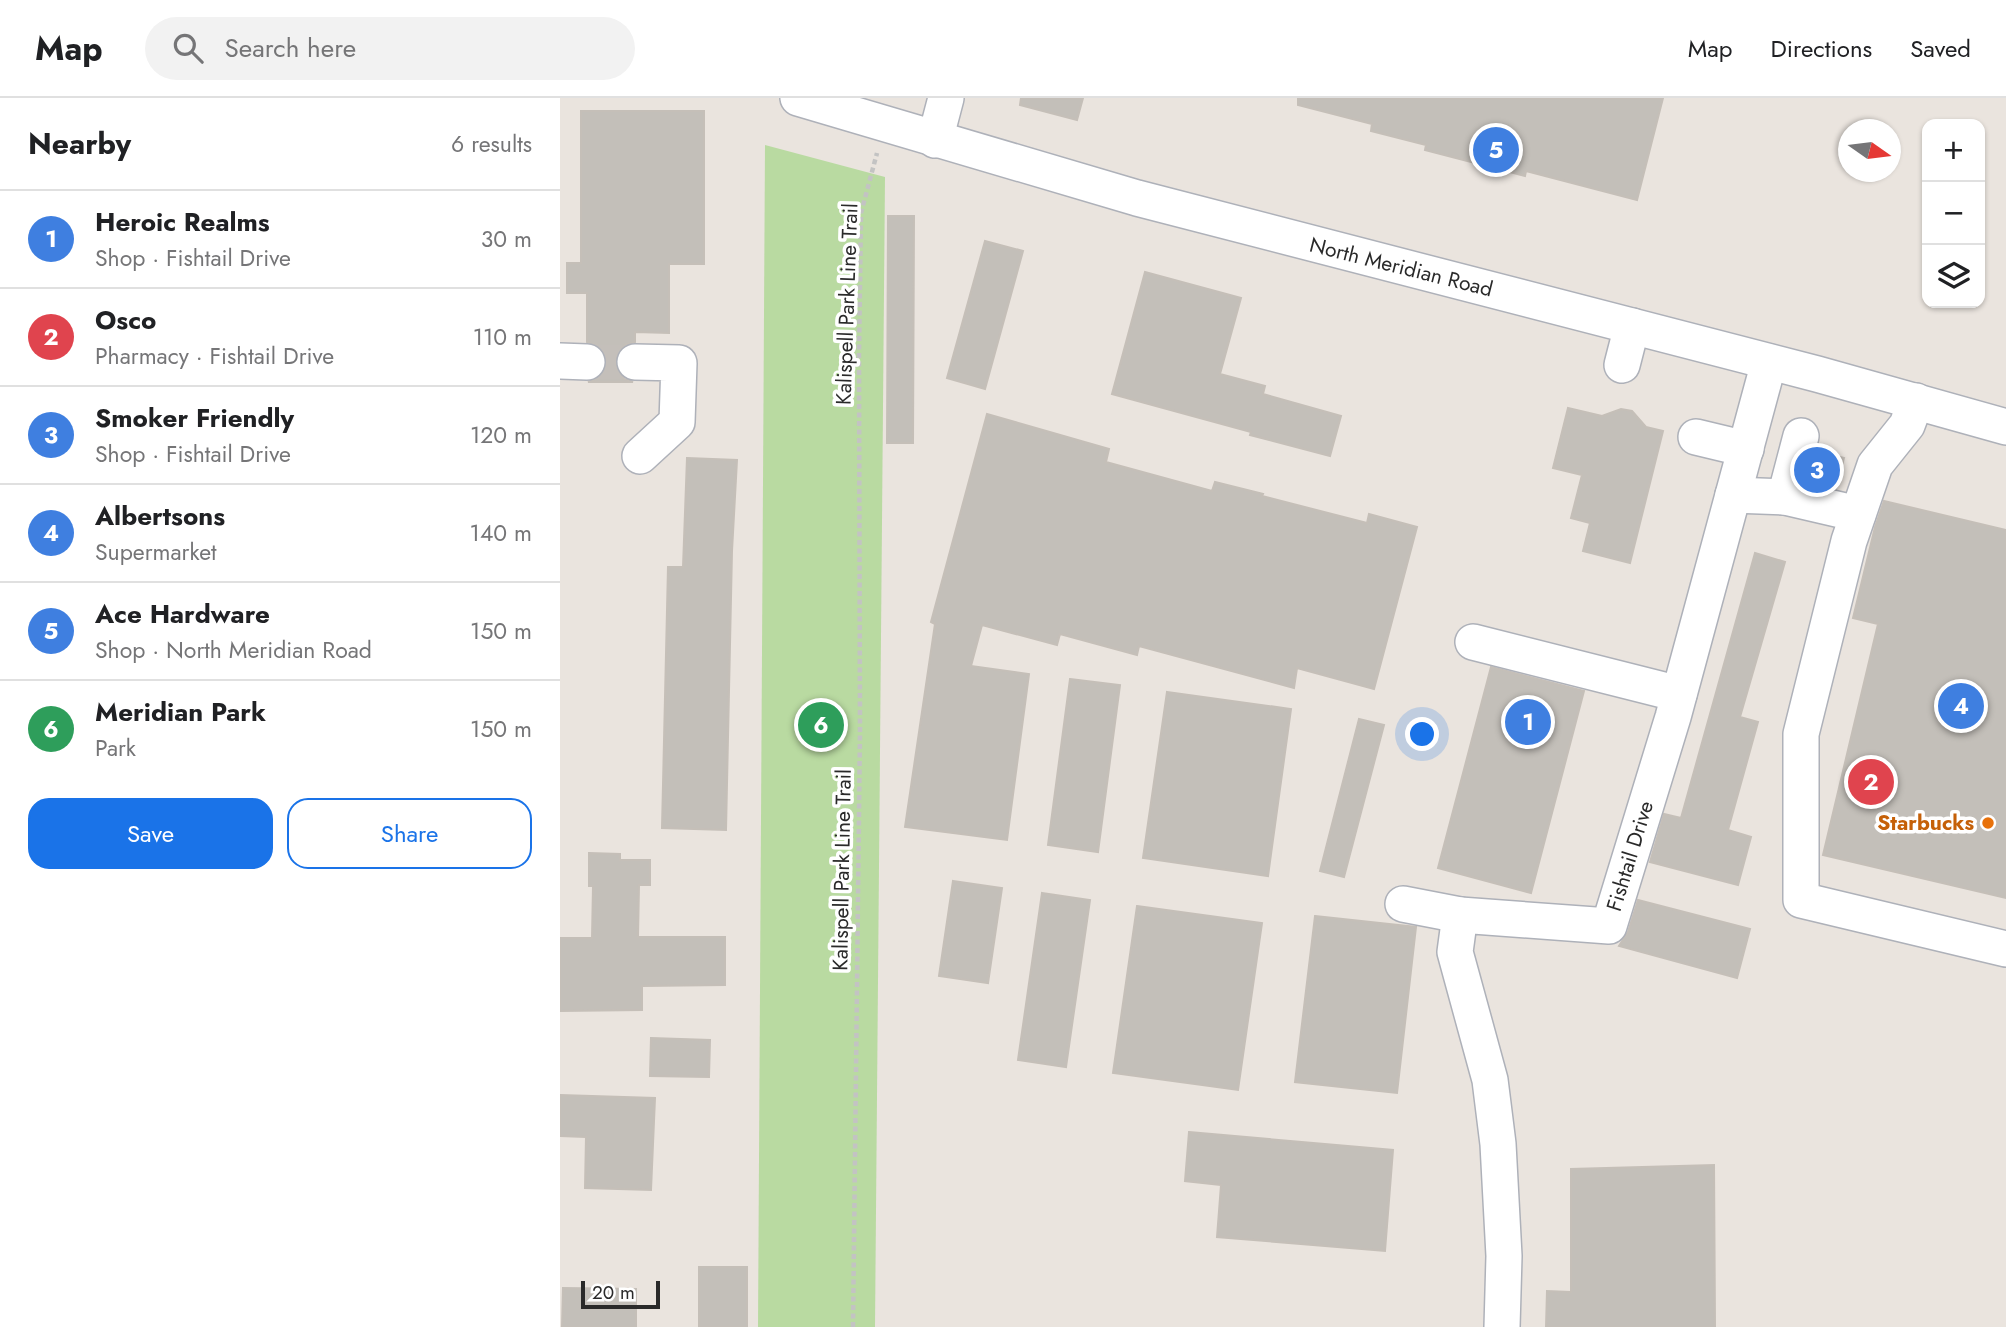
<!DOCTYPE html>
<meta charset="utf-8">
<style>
body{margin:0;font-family:Jost,sans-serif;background:#f2f2f2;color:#202124}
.controls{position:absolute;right:21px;top:21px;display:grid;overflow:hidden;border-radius:14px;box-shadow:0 2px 5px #0004}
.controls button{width:63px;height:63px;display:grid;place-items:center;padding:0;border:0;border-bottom:2px solid #e0e0e0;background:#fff;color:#202124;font:35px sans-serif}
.compass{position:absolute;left:1278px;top:21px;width:63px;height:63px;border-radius:50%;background:#fff;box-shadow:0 2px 5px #0004;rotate:104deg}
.scale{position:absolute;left:21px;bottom:18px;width:79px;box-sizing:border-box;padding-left:7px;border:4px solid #2a2a2a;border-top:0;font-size:19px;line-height:24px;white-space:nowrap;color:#2a2a2a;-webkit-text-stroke:5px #fff;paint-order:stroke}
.you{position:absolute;left:863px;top:637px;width:24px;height:24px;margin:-18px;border:5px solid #fff;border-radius:50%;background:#1a73e8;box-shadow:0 0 0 10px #1a73e833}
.badge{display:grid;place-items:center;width:46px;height:46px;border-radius:50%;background:#1a73e8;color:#fff;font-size:23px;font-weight:700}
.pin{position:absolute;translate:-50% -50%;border:4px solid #fff;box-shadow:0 2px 7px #0006}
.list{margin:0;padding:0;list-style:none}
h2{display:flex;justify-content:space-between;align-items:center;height:91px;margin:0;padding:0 28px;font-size:30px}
h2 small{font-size:23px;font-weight:400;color:#757577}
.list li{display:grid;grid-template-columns:46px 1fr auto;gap:21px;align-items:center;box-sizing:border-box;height:98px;padding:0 28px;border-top:2px solid #e0e0e0}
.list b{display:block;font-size:26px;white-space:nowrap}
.list p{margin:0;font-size:23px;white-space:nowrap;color:#757577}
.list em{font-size:23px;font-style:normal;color:#757577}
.actions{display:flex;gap:14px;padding:21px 28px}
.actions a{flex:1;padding:16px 0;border:2px solid #1a73e8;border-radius:21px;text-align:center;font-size:24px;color:#1a73e8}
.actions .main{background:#1a73e8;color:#fff}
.icon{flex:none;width:38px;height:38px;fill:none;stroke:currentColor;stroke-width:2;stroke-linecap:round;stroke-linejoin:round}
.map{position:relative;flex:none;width:1446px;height:1229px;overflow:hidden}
header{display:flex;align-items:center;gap:42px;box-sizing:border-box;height:98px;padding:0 35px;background:#fff;border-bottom:2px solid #e0e0e0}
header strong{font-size:33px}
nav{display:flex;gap:38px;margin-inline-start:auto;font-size:24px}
.search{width:490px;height:63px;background:#f2f2f2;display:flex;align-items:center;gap:18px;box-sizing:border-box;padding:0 24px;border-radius:38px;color:#757577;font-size:26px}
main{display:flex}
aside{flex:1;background:#fff}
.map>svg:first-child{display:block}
.green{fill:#b9daa1}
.building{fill:#c3bfb9;stroke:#c5bfb8;stroke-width:2}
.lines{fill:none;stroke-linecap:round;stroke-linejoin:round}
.minor-tunnel{stroke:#c4bfba;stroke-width:35;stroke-dasharray:35 18;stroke-linecap:butt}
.minor-casing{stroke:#aeb1b9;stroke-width:38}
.path{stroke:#c3c3c3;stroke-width:4.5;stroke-dasharray:5 3.5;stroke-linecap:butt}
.minor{stroke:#fff;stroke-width:35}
.food-dot{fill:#e8710a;stroke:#fff;stroke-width:2.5}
.labels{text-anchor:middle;stroke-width:7;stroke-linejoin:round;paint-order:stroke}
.street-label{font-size:21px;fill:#2a2a2a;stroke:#fff}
.food-label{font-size:21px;font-weight:bold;fill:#c56008;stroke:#fff;text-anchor:end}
</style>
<header>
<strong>Map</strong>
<div class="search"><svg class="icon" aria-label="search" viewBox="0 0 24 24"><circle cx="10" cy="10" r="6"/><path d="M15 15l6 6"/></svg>Search here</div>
<nav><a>Map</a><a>Directions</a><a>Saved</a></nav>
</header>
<main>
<aside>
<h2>Nearby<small>6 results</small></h2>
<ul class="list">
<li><span class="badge" style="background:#3f7fe0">1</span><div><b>Heroic Realms</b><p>Shop · Fishtail Drive</p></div><em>30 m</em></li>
<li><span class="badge" style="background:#e0444e">2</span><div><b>Osco</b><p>Pharmacy · Fishtail Drive</p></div><em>110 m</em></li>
<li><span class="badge" style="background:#3f7fe0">3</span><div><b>Smoker Friendly</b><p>Shop · Fishtail Drive</p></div><em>120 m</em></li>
<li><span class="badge" style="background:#3f7fe0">4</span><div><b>Albertsons</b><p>Supermarket</p></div><em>140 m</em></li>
<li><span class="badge" style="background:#3f7fe0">5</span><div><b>Ace Hardware</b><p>Shop · North Meridian Road</p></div><em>150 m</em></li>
<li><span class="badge" style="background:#2e9e5b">6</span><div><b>Meridian Park</b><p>Park</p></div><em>150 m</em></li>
</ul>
<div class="actions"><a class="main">Save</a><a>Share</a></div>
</aside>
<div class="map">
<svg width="1446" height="1229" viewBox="0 0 1446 1229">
<rect width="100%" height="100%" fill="#eae4de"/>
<path class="green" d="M205,47l120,32 -10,1150h-117z"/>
<g class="building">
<path d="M461,0h62l-6,22 -57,-15z"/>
<path d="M738,0h365l-26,102 -111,-29 -1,5 -100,-26 1,-5 -55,-14 1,-7 -74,-19z"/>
<path d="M21,13h123v153h-35v69l-34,-1v10l-10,3 -7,7 -3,10 2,9 7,8 9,3h-45l9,-3 7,-7 3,-9 -2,-10 -8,-8 -10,-3v-49h-20v-30h14z"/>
<path d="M328,118h26l-1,227h-26z"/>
<path d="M425,143l38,10 -38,138 -38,-11z"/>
<path d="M585,174l96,26 -21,76 45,12 -2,8 78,22 -11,40 -80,-21 1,-3 -139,-38z"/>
<path d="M1008,310l34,8 19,-7 11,2 14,16 17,4 -33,132 -47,-12 7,-28 -19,-5 11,-43 -29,-7z"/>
<path d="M427,316l122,35 -3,13 106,29 3,-9 48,12 -1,2 105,27 2,-9 48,13 -43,162 -77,-21 -3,20 -155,-42 -2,9 -77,-21 -3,11 -75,-20 -11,41 58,8 -22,166 -102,-13 30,-203 -4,-2z"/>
<path d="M1258,353l26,7 -8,30 -26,-6z"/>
<path d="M127,360l50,2 -5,91 -6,279 -64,-2 6,-261h15z"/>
<path d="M1324,403l122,29v368l-183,-43 55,-231 -25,-6 22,-91z"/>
<path d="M1195,455l30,9 -45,155 18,5 -30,108 23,7 -13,48 -88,-23 14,-48 17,4z"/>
<path d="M931,569l93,24 -53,202 -93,-25z"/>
<path d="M510,581l50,6 -22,167 -50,-7z"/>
<path d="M607,594l124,17 -23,167 -125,-18z"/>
<path d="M799,621l25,6 -40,152 -24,-6z"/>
<path d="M29,755l31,1v6h30v25h-11l-1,52h87v48l-83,1v24l-82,1v-73h32l1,-52h-4z"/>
<path d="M393,783l49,7 -14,95 -49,-7z"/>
<path d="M482,795l48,7 -24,167 -48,-7z"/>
<path d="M1078,802l112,29 -13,49 -118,-32 9,-14z"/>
<path d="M577,808l125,17 -24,167 -125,-17z"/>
<path d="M755,818l101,11 -19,166 -102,-11z"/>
<path d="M91,940l59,2 -1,37 -59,-1z"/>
<path d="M0,997l95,3 -4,92 -66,-2 1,-51 -26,-1z"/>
<path d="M629,1034l204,18 -8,101 -168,-14 4,-52 -36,-4z"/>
<path d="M1154,1067l1,162h-169l1,-36 24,1v-123z"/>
<rect x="139" y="1169" width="48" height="60"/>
<path d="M3,1190l73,1v38h-74z"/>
</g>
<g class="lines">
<path class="minor-tunnel" d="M27,264h48"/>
<g class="minor-casing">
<g id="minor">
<path d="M238,0l339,100 680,176 189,53"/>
<path d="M375,42l11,-42"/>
<path d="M0,263l27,1"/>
<path d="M75,264l44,1 -2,59 -37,34"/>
<path d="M1062,267l10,-39"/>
<path d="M1356,303l-9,24 -32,40 -26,76 -48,193v166l205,49"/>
<path d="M1136,339l50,12"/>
<path d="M1173,397l52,2 73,17"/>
<path d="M1225,399l16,-61"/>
<path d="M913,544l206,52"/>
<path d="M843,806l57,11"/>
<path d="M942,1229l2,-71 -6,-112 -8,-64 -35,-128 5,-37 149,11 64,-209 96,-355"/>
</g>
</g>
<path class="path" d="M293,1229l7,-597 -1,-374 2,-143 16,-60"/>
<use href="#minor" class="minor"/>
</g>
<circle class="food-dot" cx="1428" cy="725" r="7"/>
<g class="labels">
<g class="street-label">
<text transform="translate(841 169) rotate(14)" y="7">North Meridian Road</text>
<text transform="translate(287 206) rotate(-88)" y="7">Kalispell Park Line Trail</text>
<text transform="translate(1070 758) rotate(-73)" y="7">Fishtail Drive</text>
<text transform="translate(282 772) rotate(-89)" y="7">Kalispell Park Line Trail</text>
</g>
<g class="food-label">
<text x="1414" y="732">Starbucks</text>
</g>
</g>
</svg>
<div class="controls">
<button>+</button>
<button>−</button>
<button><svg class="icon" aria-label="layers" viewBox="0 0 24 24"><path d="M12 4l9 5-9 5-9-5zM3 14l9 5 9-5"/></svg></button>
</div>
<svg class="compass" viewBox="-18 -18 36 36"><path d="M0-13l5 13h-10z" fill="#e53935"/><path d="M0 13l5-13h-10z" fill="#757577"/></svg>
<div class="scale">20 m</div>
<div class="you"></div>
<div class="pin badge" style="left:968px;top:624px;background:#3f7fe0">1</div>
<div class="pin badge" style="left:1311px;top:684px;background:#e0444e">2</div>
<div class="pin badge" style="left:1257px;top:372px;background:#3f7fe0">3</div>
<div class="pin badge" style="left:1401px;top:608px;background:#3f7fe0">4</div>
<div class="pin badge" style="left:936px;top:52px;background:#3f7fe0">5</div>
<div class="pin badge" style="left:261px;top:627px;background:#2e9e5b">6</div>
</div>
</main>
